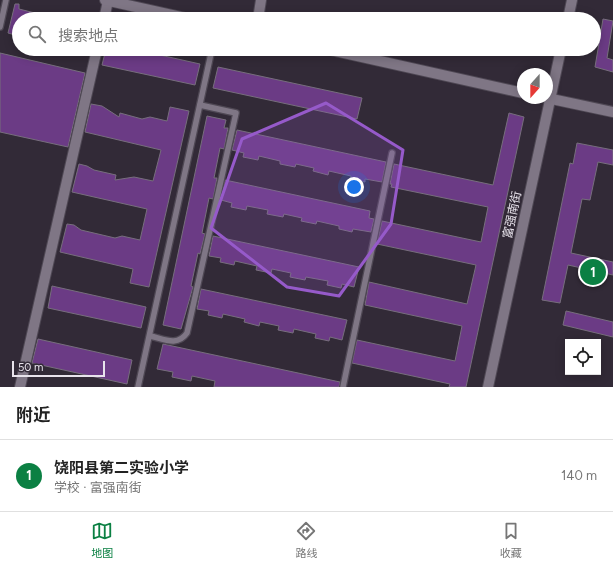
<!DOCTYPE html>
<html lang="zh">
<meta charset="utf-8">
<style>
body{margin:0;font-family:Figtree,"Noto Sans SC",sans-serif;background:#f2f2f2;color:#222}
.controls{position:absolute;right:12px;bottom:12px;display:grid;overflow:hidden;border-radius:0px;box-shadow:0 2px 10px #0003}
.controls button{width:36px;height:36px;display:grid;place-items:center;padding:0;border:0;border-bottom:1px solid #e0e0e0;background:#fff;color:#222;font:20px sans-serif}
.compass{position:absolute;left:517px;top:68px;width:36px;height:36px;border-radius:50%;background:#fff;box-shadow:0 2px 10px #0003;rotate:201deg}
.scale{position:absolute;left:12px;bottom:10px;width:93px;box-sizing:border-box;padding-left:4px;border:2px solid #e8e3ec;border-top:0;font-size:11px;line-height:14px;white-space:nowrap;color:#e8e3ec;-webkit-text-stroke:3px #322a37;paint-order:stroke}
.you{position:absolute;left:354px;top:187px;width:14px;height:14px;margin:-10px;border:3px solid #fff;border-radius:50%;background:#1a73e8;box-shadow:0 0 0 6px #1a73e833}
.badge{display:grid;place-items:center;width:26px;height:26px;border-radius:50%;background:#0b8043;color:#fff;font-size:13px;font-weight:700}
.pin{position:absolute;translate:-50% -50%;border:2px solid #fff;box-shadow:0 1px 4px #0006}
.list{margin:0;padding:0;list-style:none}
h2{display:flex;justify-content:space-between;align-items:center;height:52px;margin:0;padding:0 16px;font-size:17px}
h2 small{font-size:13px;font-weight:400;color:#767676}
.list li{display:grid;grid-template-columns:26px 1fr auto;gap:12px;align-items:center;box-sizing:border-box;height:72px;padding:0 16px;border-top:1px solid #e0e0e0}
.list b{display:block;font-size:15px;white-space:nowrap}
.list p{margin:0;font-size:13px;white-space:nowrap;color:#767676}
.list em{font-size:13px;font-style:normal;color:#767676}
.icon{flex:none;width:22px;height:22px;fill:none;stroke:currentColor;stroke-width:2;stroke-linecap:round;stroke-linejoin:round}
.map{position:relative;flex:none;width:613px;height:387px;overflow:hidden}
.search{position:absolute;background:#fff;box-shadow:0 2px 10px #0003;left:12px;right:12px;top:12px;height:44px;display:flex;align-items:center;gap:10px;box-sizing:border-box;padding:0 14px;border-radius:22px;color:#767676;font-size:15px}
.sheet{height:124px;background:#fff}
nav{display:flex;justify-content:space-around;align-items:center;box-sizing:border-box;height:56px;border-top:1px solid #e0e0e0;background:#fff;font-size:11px;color:#767676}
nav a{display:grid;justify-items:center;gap:2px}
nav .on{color:#0b8043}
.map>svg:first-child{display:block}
.building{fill:#6b3b85;stroke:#776e7d}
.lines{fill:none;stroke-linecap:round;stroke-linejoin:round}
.lane-casing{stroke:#4f4854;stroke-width:8}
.street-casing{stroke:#4f4854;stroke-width:12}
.secondary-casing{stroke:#4f4854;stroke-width:12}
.lane{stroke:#7f7685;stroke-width:5.5}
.street{stroke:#7f7685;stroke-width:10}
.secondary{stroke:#7f7685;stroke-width:10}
.marked{fill:#965aca;fill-opacity:0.2;stroke:#965aca;stroke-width:3;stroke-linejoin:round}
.labels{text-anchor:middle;stroke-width:3;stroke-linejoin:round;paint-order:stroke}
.street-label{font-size:12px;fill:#e8e3ec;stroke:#322a37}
</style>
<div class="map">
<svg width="613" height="387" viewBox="0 0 613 387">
<rect width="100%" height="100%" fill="#322a37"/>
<g class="building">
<path d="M15,4h4v5l24,6v4h-24v17l-11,-3z"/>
<path d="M603,19l10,2 -6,37 6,2v12l-18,-5z"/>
<path d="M106,49h27l67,15 -5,21 -93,-20z"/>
<path d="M0,53l85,20 -17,74 -68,-15z"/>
<path d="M218,67l144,31 -5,21 -144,-31z"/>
<path d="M91,104l11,2 17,11 1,-4 22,6 8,-2 17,4 3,-14 19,4 -40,176 -19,-4 3,-14 -73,-17 7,-28 7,1 7,5 34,8 7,-2 18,4 7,-31 -75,-17 7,-28 8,2 7,4 22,5 -1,5 19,-3 19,4 8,-31 -76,-18z"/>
<path d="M509,113l15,4 -58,270h-17l1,-3 -98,-21 5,-23 98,21 7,-35 -97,-21 4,-23 98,22 9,-39 -99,-21 5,-23 99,21 7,-35 -97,-20 1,-3h-2l4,-20 99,21z"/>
<path d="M207,116l19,4 -2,8h4l-4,21 -4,-1 -6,30h3l-4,21 -4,-1 -7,35 3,1 -5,20 -2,-1 -7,33 2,1 -12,42 -18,-4z"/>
<path d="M237,130l149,32 -4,20 -17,-3v3l-14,-2v-4l-22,-5 -1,4 -15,-4 1,-3 -18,-4 -1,3 -15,-3v-3l-21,-5 -1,4 -15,-3 1,-4 -12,-3z"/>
<path d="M577,143l36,7v15l-15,-3 -8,38 -8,-1 -11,54 42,9v13l-45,-10 -8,38 -18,-3 28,-137 3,1z"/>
<path d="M225,180l145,31 -1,7 5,1 -3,13 -18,-3 -1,3 -13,-3v-3l-22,-5 -1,3 -15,-3 1,-3 -18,-4 -1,3 -16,-3 1,-4 -21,-4 -1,4 -15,-3 1,-4 -11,-3z"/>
<path d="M213,236l146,31 -5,20 -12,-3 -1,4 -14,-3 1,-4 -22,-4 -1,3 -15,-3 1,-4 -19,-4 -1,4 -15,-3 1,-4 -22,-5 -1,4 -14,-3 1,-4 -12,-2z"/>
<path d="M52,286l94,21 -5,21 -93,-20z"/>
<path d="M201,289l146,31 -5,20 -12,-3 -1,4 -14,-3 1,-4 -22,-5 -1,4 -15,-3 1,-4 -19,-4 -1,4 -15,-4 1,-3 -22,-5 -1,4 -14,-3 1,-4 -12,-2z"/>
<path d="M566,311l47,11v15l-50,-12z"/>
<path d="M38,339l94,21 -5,24 -95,-21z"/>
<path d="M163,344l177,38 -1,5h-125l1,-6 -23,-5 -1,5 -19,-4 1,-5 -16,-3z"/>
</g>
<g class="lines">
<g class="lane-casing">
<g id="lane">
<path d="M0,27l6,-27"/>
<path d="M150,336c14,3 27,11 37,-3l49,-220 -36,-8"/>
<path d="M138,387l74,-338"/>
<path d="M343,387l49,-234"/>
</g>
</g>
<g class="street-casing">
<g id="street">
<path d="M104,19l4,-18"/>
<path d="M258,19l3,-19"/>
<path d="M20,387l77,-338"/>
</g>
</g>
<g class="secondary-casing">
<g id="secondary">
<path d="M105,0l85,19"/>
<path d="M568,19l4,-19"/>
<path d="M326,49l197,44"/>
<path d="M547,98l66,14"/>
<path d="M488,387l73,-338"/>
</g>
</g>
<use href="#lane" class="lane"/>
<use href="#street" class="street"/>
<use href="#secondary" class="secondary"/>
</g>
<path class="marked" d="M326,103l77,47 -12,74 -52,72 -52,-9 -76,-59 31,-89z"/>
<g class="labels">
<g class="street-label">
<text transform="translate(512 215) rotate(-78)" y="4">富强南街</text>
</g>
</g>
</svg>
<div class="controls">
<button><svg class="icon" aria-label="locate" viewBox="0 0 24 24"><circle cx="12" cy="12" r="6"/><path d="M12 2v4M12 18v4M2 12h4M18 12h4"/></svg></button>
</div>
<svg class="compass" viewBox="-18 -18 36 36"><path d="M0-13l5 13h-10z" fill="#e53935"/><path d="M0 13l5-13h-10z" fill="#767676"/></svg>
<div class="scale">50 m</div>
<div class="you"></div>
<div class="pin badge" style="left:593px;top:272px">1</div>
<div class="search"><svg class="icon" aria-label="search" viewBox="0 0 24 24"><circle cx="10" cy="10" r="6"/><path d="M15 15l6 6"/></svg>搜索地点</div>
</div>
<section class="sheet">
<h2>附近<small></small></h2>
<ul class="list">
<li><span class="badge">1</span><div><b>饶阳县第二实验小学</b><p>学校 · 富强南街</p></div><em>140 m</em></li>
</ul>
</section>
<nav>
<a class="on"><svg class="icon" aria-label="map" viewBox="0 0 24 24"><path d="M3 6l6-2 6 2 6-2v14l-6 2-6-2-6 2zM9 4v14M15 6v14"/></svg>地图</a>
<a><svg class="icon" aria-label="directions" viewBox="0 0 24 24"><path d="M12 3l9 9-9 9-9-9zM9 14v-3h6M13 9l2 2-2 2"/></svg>路线</a>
<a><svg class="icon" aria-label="saved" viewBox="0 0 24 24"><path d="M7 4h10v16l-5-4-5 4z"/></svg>收藏</a>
</nav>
